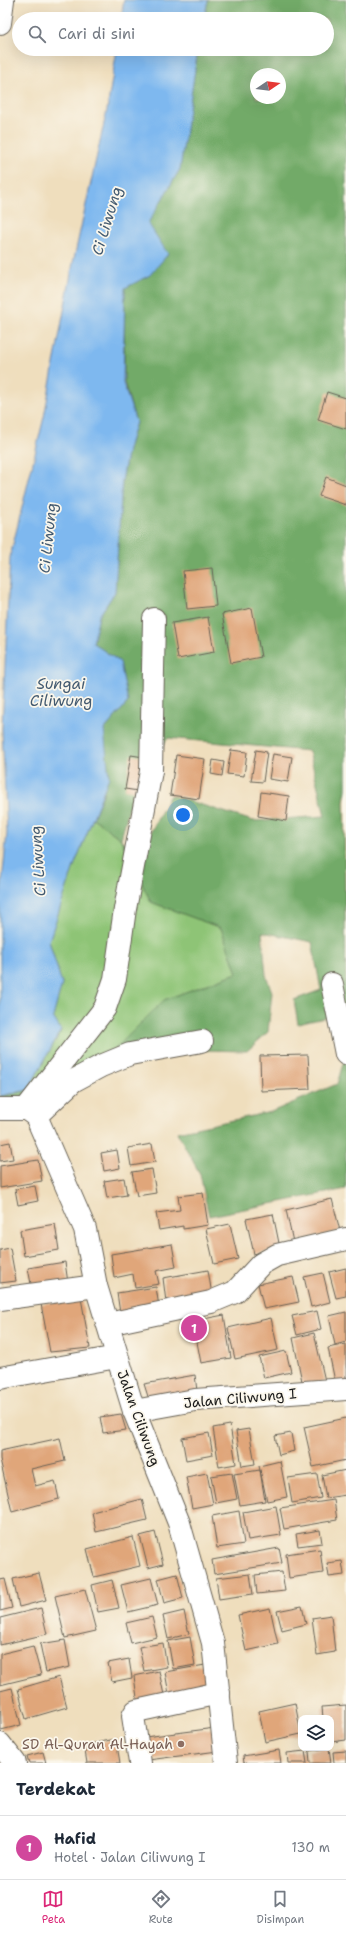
<!DOCTYPE html>
<html lang="id">
<meta charset="utf-8">
<style>
body{margin:0;font-family:"Shantell Sans",sans-serif;background:#f6f6f7;color:#1f2937}
.controls{position:absolute;right:12px;bottom:12px;display:grid;overflow:hidden;border-radius:8px;box-shadow:0 4px 16px #0002}
.controls button{width:36px;height:36px;display:grid;place-items:center;padding:0;border:0;border-bottom:1px solid #e0e1e3;background:#fff;color:#1f2937;font:20px sans-serif}
.compass{position:absolute;left:250px;top:68px;width:36px;height:36px;border-radius:50%;background:#fff;box-shadow:0 4px 16px #0002;rotate:77deg}
.you{position:absolute;left:183px;top:815px;width:14px;height:14px;margin:-10px;border:3px solid #fff;border-radius:50%;background:#1a73e8;box-shadow:0 0 0 6px #1a73e833}
.badge{display:grid;place-items:center;width:26px;height:26px;border-radius:50%;background:#db2777;color:#fff;font-size:13px;font-weight:700}
.pin{position:absolute;translate:-50% -50%;border:2px solid #fff;box-shadow:0 1px 4px #0006}
.list{margin:0;padding:0;list-style:none}
h2{display:flex;justify-content:space-between;align-items:center;height:52px;margin:0;padding:0 16px;font-size:17px}
h2 small{font-size:13px;font-weight:400;color:#747a83}
.list li{display:grid;grid-template-columns:26px 1fr auto;gap:12px;align-items:center;box-sizing:border-box;height:64px;padding:0 16px;border-top:1px solid #e0e1e3}
.list b{display:block;font-size:15px;white-space:nowrap}
.list p{margin:0;font-size:13px;white-space:nowrap;color:#747a83}
.list em{font-size:13px;font-style:normal;color:#747a83}
.icon{flex:none;width:22px;height:22px;fill:none;stroke:currentColor;stroke-width:2;stroke-linecap:round;stroke-linejoin:round}
.map{position:relative;flex:none;width:346px;height:1763px;overflow:hidden}
.search{position:absolute;background:#fff;box-shadow:0 4px 16px #0002;left:12px;right:12px;top:12px;height:44px;display:flex;align-items:center;gap:10px;box-sizing:border-box;padding:0 14px;border-radius:22px;color:#747a83;font-size:15px}
.sheet{height:116px;background:#fff}
nav{display:flex;justify-content:space-around;align-items:center;box-sizing:border-box;height:56px;border-top:1px solid #e0e1e3;background:#fff;font-size:11px;color:#747a83}
nav a{display:grid;justify-items:center;gap:2px}
nav .on{color:#db2777}
.map>svg:first-child{display:block}
.green{fill:#8ec476;stroke:#557049}
.forest{fill:#72aa67;stroke:#476342;fill-rule:evenodd}
.water{fill:#7eb8ef;stroke:#4d6a86}
.building{fill:#e0a67a}
.lines{fill:none;stroke-linecap:round;stroke-linejoin:round}
.minor-casing{stroke:#666054;stroke-width:24}
.minor{stroke:#fff;stroke-width:22}
.education-dot{fill:#8d6e63;stroke:#fbf7ec;stroke-width:1.5}
.labels{text-anchor:middle;stroke-width:3.5;stroke-linejoin:round;paint-order:stroke}
.street-label{font-size:14px;fill:#1c1c1c;stroke:#fbf7ec}
.education-label{font-size:14px;fill:#785e54;stroke:#fbf7ec;text-anchor:end}
.water-label{font-size:15px;font-style:italic;fill:#435a70;stroke:#fbf7ec}
</style>
<div class="map">
<svg width="346" height="1763" viewBox="0 0 346 1763">
<rect width="100%" height="100%" fill="#fbf7ec"/>
<filter id="ink" filterUnits="userSpaceOnUse"><feTurbulence type="fractalNoise" baseFrequency=".025" numOctaves="2"/><feDisplacementMap in="SourceGraphic" scale="8" xChannelSelector="R" yChannelSelector="G"/><feConvolveMatrix kernelMatrix="1 2 1 2 8 2 1 2 1" color-interpolation-filters="sRGB"/></filter>
<filter id="wash" filterUnits="userSpaceOnUse"><feTurbulence type="fractalNoise" baseFrequency=".012" numOctaves="4" result="noise"/><feDisplacementMap in="SourceGraphic" scale="16" xChannelSelector="R" yChannelSelector="G"/><feGaussianBlur stdDeviation="0.9" result="paint"/><feColorMatrix in="noise" values="0 0 0 0 0 0 0 0 0 0 0 0 0 0 0 0 0 1.4 0 .05"/><feComposite in="paint" operator="in"/></filter>
<g filter="url(#wash)">
<rect width="100%" height="100%" fill="#efdebd"/>
<path class="green" d="M93,818l28,21 30,63 70,26 16,45 -73,27 -51,51 -85,39 33,-59 -8,-14 9,-33 -13,-43 25,-75z"/>
<g class="forest">
<path d="M208,0h138v789l-2,12 2,212 -48,11 -4,-24 27,-10 -9,-48 -50,-10 4,43 6,17 -4,40 -21,19 -46,-1 -71,4 -130,55v-12l28,-7 85,-39 51,-51 73,-27 -16,-45 -70,-26 -30,-62 19,13 30,-58 83,26 72,-5 -16,-65 -141,-13 -34,50 -13,51 -28,-21 11,-26v-62l24,-28 -8,-40 -27,-19 6,-27 16,-24 7,-111 6,-32 8,-27 -12,-40 1,-94 25,-13 -2,-52 32,-54 18,-120h129v-30h-123zM256,74h24v24h-24z"/>
<path d="M346,1054v135l-137,27 -9,-42 -23,-42 94,-20 66,-28z"/>
</g>
<g class="water">
<path d="M124,0h84l-4,19h-83z"/>
<path d="M117,49h81l-18,120 -32,54 20,31 -18,21 -25,13 -2,95 13,39 -8,27 -6,32 -7,111 -16,24 -6,27 27,19 8,40 -24,28 5,47 -35,89 -25,75 13,43 -9,33 8,13 -33,60 -28,6v-194l7,-69 -5,-104 8,-172 34,-140 29,-154 34,-153z"/>
</g>
<g id="blocks">
<g class="building">
<path d="M327,392l19,6v31l-28,-9z"/>
<path d="M326,477l20,8v20l-27,-9z"/>
<path d="M212,568l4,38 -29,3 -4,-38z"/>
<path d="M252,608l9,49 -30,6 -9,-49z"/>
<path d="M208,617l6,35 -36,7 -6,-36z"/>
<path d="M231,750l16,2 -3,24 -17,-2z"/>
<path d="M256,750l11,2 -4,30 -12,-1z"/>
<path d="M273,754l19,3 -4,25 -19,-3z"/>
<path d="M131,755l19,3 -5,34 -20,-3z"/>
<path d="M176,755l29,4 -6,40 -29,-4z"/>
<path d="M213,760l11,2 -2,14 -11,-2z"/>
<path d="M261,792l28,4 -3,25 -28,-5z"/>
<path d="M308,1055l2,34 -49,2 -1,-35z"/>
<path d="M10,1142l3,17 -13,2v-17z"/>
<path d="M152,1144l3,18 -24,4 -3,-18z"/>
<path d="M117,1150l3,18 -16,3 -3,-18z"/>
<path d="M38,1160l4,21 -42,7v-22z"/>
<path d="M152,1169l4,24 -19,3 -5,-24z"/>
<path d="M124,1178l3,17 -20,3 -3,-17z"/>
<path d="M35,1186l3,15 -20,4 -3,-16z"/>
<path d="M203,1193l5,32 -25,4v-3l-24,4 -3,-17 24,-3 -2,-14z"/>
<path d="M332,1199l8,32 -47,11 -7,-32z"/>
<path d="M273,1214l7,34 -26,6 -8,-35z"/>
<path d="M55,1224l4,26 -35,6 -4,-26z"/>
<path d="M230,1224l8,35 -24,5 -8,-35z"/>
<path d="M172,1244l4,23 -20,4 3,13 -24,4 -2,-14 -19,4 -3,-24z"/>
<path d="M10,1248l6,33 -16,2v-33z"/>
<path d="M65,1262l3,21 -36,6 -4,-21z"/>
<path d="M346,1268v28l-10,2 -7,-26z"/>
<path d="M208,1270l4,25 -46,7 -3,-24z"/>
<path d="M323,1273l7,29 -19,5 -7,-30z"/>
<path d="M293,1277l6,25 -35,7 -6,-25z"/>
<path d="M156,1287l3,20 -39,6 -3,-20z"/>
<path d="M81,1298l9,50 -40,4 -9,-48z"/>
<path d="M317,1311l4,18 -24,6 -5,-19z"/>
<path d="M346,1312v30l-11,3 -6,-29z"/>
<path d="M224,1315l7,43 -30,5 -8,-42z"/>
<path d="M271,1318l7,32 -43,9 -7,-31z"/>
<path d="M314,1333l11,48 -22,5 -10,-48z"/>
<path d="M346,1344v40l-10,2 -8,-38z"/>
<path d="M286,1351l5,21 -27,6 -5,-21z"/>
<path d="M195,1375l3,24 -47,7 -7,-22z"/>
<path d="M121,1414l5,16 -23,3 -3,-16z"/>
<path d="M346,1418v42l-33,7 -9,-40z"/>
<path d="M230,1425l6,39 -17,3 -6,-39z"/>
<path d="M249,1429l6,35 -13,2 -6,-35z"/>
<path d="M209,1433l4,22 -27,5 -4,-22z"/>
<path d="M291,1433l3,18 -15,4 -4,-19z"/>
<path d="M60,1438l5,23 -34,8 4,17 20,-5 4,18 -47,13 -12,-53v-8z"/>
<path d="M280,1461l7,36 -20,4 -8,-35z"/>
<path d="M260,1470l5,31 -25,4 -6,-31z"/>
<path d="M346,1470v25l-20,3 -4,-23z"/>
<path d="M207,1473l6,31 -21,4 -6,-31z"/>
<path d="M232,1473l5,26 -21,4 -5,-27z"/>
<path d="M317,1474l4,24 -29,5 -4,-25z"/>
<path d="M142,1499l5,21 -51,12 -4,-20z"/>
<path d="M334,1500l3,20 -53,9 -4,-21z"/>
<path d="M276,1506l5,29 -33,5 -5,-28z"/>
<path d="M239,1511l5,33 -27,4 -5,-32z"/>
<path d="M320,1530l2,13 -24,3 -2,-12z"/>
<path d="M155,1532l8,32 -15,4 -8,-32z"/>
<path d="M133,1537l7,29 -46,11 -7,-28z"/>
<path d="M279,1548l3,15 -68,11 -2,-14z"/>
<path d="M320,1549l3,24 -34,5 -3,-24z"/>
<path d="M342,1561l2,14 -15,2 -2,-14z"/>
<path d="M282,1572l3,19 -28,3 -2,-19z"/>
<path d="M39,1573l7,27 -27,7 -6,-28z"/>
<path d="M177,1574l6,24 -19,5 -6,-24z"/>
<path d="M250,1574l3,20 -34,5 -3,-21z"/>
<path d="M151,1578l7,27 -30,7 -7,-27z"/>
<path d="M5,1579l7,29 -12,3v-31z"/>
<path d="M112,1580l7,28 -21,4 -6,-27z"/>
<path d="M85,1589l11,42 -31,7 -10,-42z"/>
<path d="M302,1606l4,18 -24,6 -5,-19z"/>
<path d="M41,1608l6,26 -47,11v-27z"/>
<path d="M270,1608l8,36 -32,7 -8,-36z"/>
<path d="M184,1611l5,23 -21,5 -5,-23z"/>
<path d="M331,1615l4,37 -18,3 -5,-37z"/>
<path d="M152,1617l5,20 -26,6 -5,-20z"/>
<path d="M190,1637l5,28 -22,4 -5,-28z"/>
<path d="M65,1640l5,27 -24,5 -6,-28z"/>
<path d="M163,1643l4,24 -23,4 -5,-24z"/>
<path d="M33,1646l8,29 -41,10v-31z"/>
<path d="M129,1659l3,19 -20,4 -4,-19z"/>
<path d="M205,1665l5,28 -40,7 -5,-28z"/>
<path d="M159,1671l6,29 -27,5 -4,-29z"/>
<path d="M59,1677l8,30 -41,12 -8,-30z"/>
<path d="M12,1688l9,37 -20,5 -1,-39z"/>
<path d="M295,1703l6,31 -36,8 -6,-31z"/>
<path d="M346,1705v35l-15,2v-24h-8l-1,-11z"/>
<path d="M215,1728l3,23 -70,9 -3,-23z"/>
<path d="M116,1739l4,24h-33l-3,-18z"/>
<path d="M329,1748l2,15h-21l-1,-12z"/>
<path d="M279,1750l2,13h-37l-1,-7z"/>
<path d="M305,1751l2,12h-19l-1,-10z"/>
<path d="M346,1751v12h-12l-1,-11z"/>
<path d="M43,1752l3,11h-17l-2,-7z"/>
</g>
</g>
</g>
<g filter="url(#ink)">
<use href="#blocks" fill-opacity="0" stroke="#666054" stroke-width="1"/>
<g class="lines">
<g class="minor-casing">
<g id="minor">
<path d="M0,23l3,-23"/>
<path d="M332,984l14,70"/>
<path d="M0,1109h26l10,7 49,113 11,57 38,125 45,112 34,120 13,120"/>
<path d="M26,1109l79,-101 10,-29 10,-70 26,-138 3,-152"/>
<path d="M36,1116l37,-35 28,-15 29,-12 72,-13"/>
<path d="M0,1299l96,-13"/>
<path d="M108,1324l103,-22 24,-10 26,-28 16,-9 69,-16"/>
<path d="M0,1378l117,-21"/>
<path d="M134,1411l61,-11 151,-11"/>
<path d="M0,1744l15,19"/>
<path d="M140,1763l-7,-47 3,-5 83,-18"/>
</g>
</g>
<use href="#minor" class="minor"/>
</g>
</g>
<circle class="education-dot" cx="181" cy="1744" r="4"/>
<g class="labels">
<g class="street-label">
<text transform="translate(240 1398) rotate(-5)" y="5">Jalan Ciliwung I</text>
<text transform="translate(139 1418) rotate(70)" y="5">Jalan Ciliwung</text>
</g>
<g class="education-label">
<text x="173" y="1749">SD Al-Quran Al-Hayah</text>
</g>
<g class="water-label">
<text transform="translate(107 221) rotate(-73)" y="5">Ci Liwung</text>
<text transform="translate(48 538) rotate(-84)" y="5">Ci Liwung</text>
<text x="61" y="689">Sungai<tspan x="61" dy="17">Ciliwung</tspan></text>
<text transform="translate(38 861) rotate(-94)" y="5">Ci Liwung</text>
</g>
</g>
</svg>
<div class="controls">
<button><svg class="icon" aria-label="layers" viewBox="0 0 24 24"><path d="M12 4l9 5-9 5-9-5zM3 14l9 5 9-5"/></svg></button>
</div>
<svg class="compass" viewBox="-18 -18 36 36"><path d="M0-13l5 13h-10z" fill="#e53935"/><path d="M0 13l5-13h-10z" fill="#747a83"/></svg>
<div class="you"></div>
<div class="pin badge" style="left:194px;top:1328px;background:#d1479c">1</div>
<div class="search"><svg class="icon" aria-label="search" viewBox="0 0 24 24"><circle cx="10" cy="10" r="6"/><path d="M15 15l6 6"/></svg>Cari di sini</div>
</div>
<section class="sheet">
<h2>Terdekat<small></small></h2>
<ul class="list">
<li><span class="badge" style="background:#d1479c">1</span><div><b>Hafid</b><p>Hotel · Jalan Ciliwung I</p></div><em>130 m</em></li>
</ul>
</section>
<nav>
<a class="on"><svg class="icon" aria-label="map" viewBox="0 0 24 24"><path d="M3 6l6-2 6 2 6-2v14l-6 2-6-2-6 2zM9 4v14M15 6v14"/></svg>Peta</a>
<a><svg class="icon" aria-label="directions" viewBox="0 0 24 24"><path d="M12 3l9 9-9 9-9-9zM9 14v-3h6M13 9l2 2-2 2"/></svg>Rute</a>
<a><svg class="icon" aria-label="saved" viewBox="0 0 24 24"><path d="M7 4h10v16l-5-4-5 4z"/></svg>Disimpan</a>
</nav>
